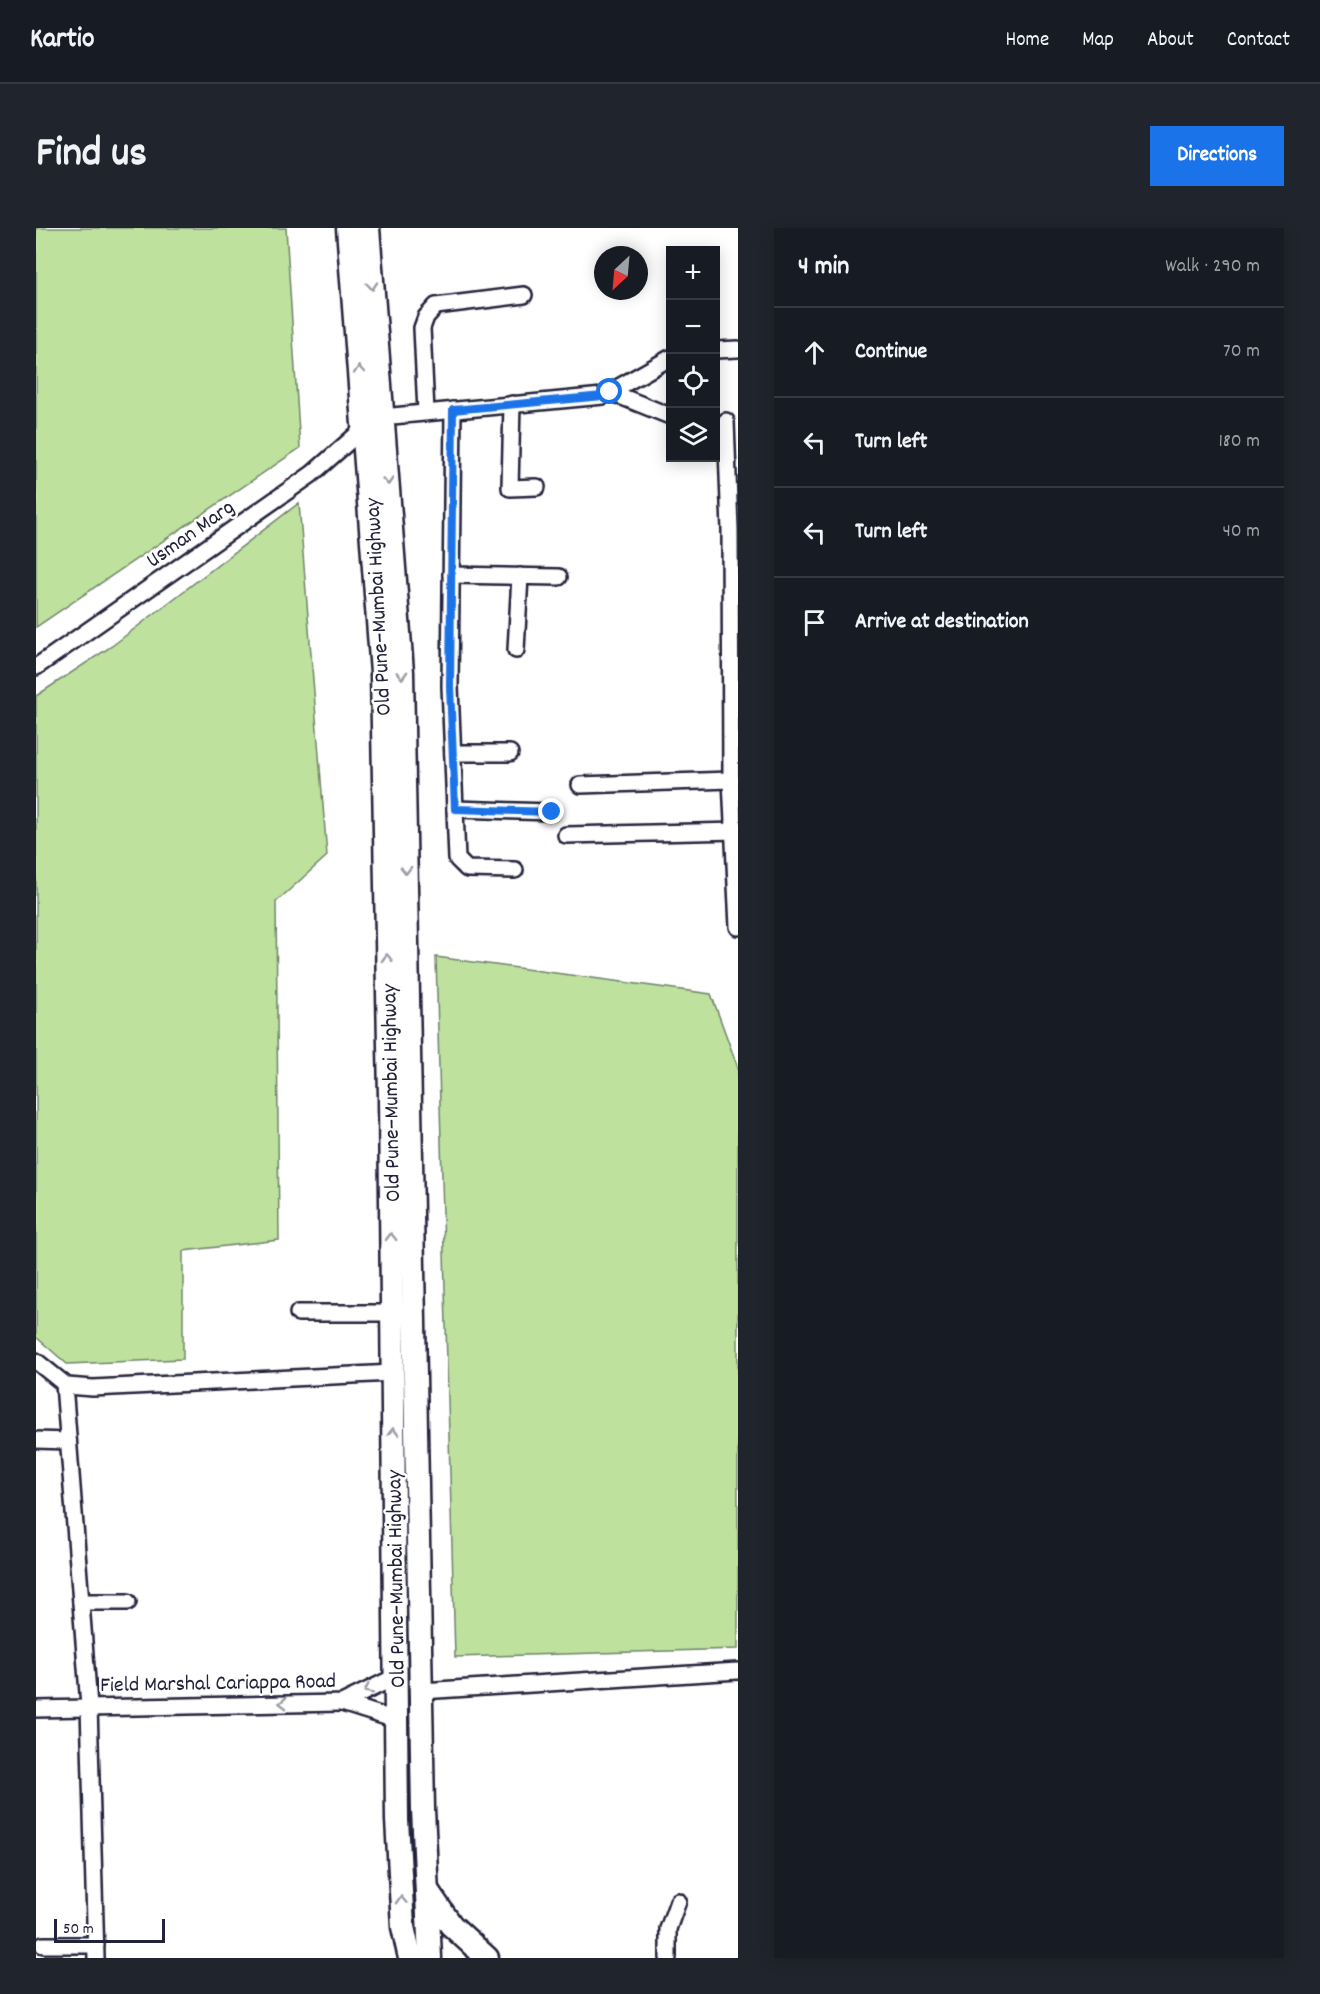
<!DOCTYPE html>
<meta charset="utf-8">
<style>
body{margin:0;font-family:Dekko,sans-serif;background:#20242c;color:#f1f3f6}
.controls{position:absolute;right:18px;top:18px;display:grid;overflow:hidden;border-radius:0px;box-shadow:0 3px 15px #0003}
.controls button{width:54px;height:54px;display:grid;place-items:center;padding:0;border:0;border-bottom:2px solid #363941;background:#171b24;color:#f1f3f6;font:30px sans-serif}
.compass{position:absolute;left:558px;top:18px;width:54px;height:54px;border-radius:50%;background:#171b24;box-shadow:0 3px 15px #0003;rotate:206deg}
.scale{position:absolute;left:18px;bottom:15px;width:111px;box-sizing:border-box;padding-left:6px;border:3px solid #22223b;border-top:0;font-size:16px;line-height:21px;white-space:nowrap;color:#22223b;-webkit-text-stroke:4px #fff;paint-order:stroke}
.stop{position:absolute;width:18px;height:18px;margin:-14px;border:4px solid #1a73e8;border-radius:50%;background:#fff}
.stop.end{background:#1a73e8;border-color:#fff;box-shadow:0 2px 6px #0008}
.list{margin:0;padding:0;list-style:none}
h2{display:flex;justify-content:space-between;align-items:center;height:78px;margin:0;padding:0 24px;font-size:26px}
h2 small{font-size:20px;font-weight:400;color:#9ea1a6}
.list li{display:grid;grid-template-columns:39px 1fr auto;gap:18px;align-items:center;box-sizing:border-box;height:90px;padding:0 24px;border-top:2px solid #363941}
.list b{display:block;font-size:22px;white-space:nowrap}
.list em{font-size:20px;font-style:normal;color:#9ea1a6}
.icon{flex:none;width:33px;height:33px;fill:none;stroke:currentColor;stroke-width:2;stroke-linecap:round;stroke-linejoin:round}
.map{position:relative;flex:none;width:702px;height:1730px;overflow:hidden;border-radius:0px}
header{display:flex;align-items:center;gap:36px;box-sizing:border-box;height:84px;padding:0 30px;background:#171b24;border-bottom:2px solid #363941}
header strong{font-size:28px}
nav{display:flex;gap:33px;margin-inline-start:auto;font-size:21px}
.intro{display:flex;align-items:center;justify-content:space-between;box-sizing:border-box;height:144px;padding:0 36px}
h1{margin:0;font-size:42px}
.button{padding:15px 27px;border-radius:0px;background:#1a73e8;color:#fff;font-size:21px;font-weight:700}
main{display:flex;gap:36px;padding:0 36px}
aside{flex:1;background:#171b24;border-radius:0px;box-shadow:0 3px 15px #0003}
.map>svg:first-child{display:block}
.green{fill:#bee29d;stroke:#70826c;stroke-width:1.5}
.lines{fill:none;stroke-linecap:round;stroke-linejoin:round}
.minor-casing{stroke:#22223b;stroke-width:20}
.highway-casing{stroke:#22223b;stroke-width:27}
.minor{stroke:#fff;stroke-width:15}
.highway{stroke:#fff;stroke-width:22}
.oneway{stroke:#9c9ca7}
.route{stroke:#1a73e8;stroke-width:8}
.labels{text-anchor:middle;stroke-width:5;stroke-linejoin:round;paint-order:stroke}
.street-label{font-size:22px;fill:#22223b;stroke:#fff}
</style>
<header>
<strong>Kartio</strong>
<nav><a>Home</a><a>Map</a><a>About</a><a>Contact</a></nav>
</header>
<div class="intro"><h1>Find us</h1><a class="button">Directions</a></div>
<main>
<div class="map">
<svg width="702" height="1730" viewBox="0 0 702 1730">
<rect width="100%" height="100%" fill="#fff"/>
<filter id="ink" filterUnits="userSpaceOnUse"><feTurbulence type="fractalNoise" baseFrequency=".0167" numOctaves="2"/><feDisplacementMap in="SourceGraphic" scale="12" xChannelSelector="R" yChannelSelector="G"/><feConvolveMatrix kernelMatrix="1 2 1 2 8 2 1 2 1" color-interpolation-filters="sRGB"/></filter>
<g filter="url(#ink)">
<g class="green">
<path d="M0,0h250l14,220 -264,179z"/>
<path d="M263,275l28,353 -51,46 3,338 -96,11v108l-116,5 -31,-27v-641l76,-50z"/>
<path d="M400,729l275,37 27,74v581l-283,8z"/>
</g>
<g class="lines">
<g class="minor-casing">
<g id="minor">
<path d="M680,122l22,-1"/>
<path d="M574,164l60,24"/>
<path d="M476,176l-2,84 27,-1"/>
<path d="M417,182l-3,276 7,173 10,10 48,1"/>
<path d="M390,184l-4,-84 4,-11 10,-11 88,-11"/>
<path d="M346,189l221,-21 67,-38"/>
<path d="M690,193l4,109 1,250 7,147"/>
<path d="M415,347l108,2"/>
<path d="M480,422l4,-74"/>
<path d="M0,439l276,-193 51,-45"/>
<path d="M417,525h57"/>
<path d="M544,557l151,-5"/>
<path d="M419,581l97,3"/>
<path d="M530,607l172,-4"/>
<path d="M262,1085h94"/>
<path d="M0,1133l31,25 26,2 300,-15"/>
<path d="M28,1156l25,322 7,252"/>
<path d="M0,1212l32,1"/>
<path d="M45,1374h47"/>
<path d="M385,1463l317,-20"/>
<path d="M306,1475l54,17"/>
<path d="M0,1481l306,-6 53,-26"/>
<path d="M7,1717h53"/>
<path d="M632,1730v-29l10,-28"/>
</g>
</g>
<g class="highway-casing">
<g id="highway">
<path d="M312,0l34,445 8,425 7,722 6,107 7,31"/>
<path d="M332,0l34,444 21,1137 7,149"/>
<path d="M391,1662l24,35 36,33"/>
</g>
</g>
<use href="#minor" class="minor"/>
<use href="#highway" class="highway"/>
</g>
<defs><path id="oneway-chevron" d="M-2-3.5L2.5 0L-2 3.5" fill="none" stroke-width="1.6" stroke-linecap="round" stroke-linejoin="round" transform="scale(1.5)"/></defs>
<g class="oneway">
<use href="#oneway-chevron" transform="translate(336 58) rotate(85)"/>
<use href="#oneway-chevron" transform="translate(323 142) rotate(-95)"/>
<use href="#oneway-chevron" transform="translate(352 253) rotate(86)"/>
<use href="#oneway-chevron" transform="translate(366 447) rotate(88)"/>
<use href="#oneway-chevron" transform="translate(370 642) rotate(89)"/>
<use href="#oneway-chevron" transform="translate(351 730) rotate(-91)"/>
<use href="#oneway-chevron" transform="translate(355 1009) rotate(-91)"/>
<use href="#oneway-chevron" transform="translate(357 1204) rotate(-90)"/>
<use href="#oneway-chevron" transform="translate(332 1462) rotate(154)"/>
<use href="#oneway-chevron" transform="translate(247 1475) rotate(179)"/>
<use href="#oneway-chevron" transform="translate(365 1672) rotate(-93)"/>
</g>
</g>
<g class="lines" filter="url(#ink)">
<path class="route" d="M516,584l-97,-3 -5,-123 3,-276 150,-14 7,-4"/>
</g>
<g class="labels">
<g class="street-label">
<text transform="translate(153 304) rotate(-35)" y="8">Usman Marg</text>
<text transform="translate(340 379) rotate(-93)" y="8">Old Pune–Mumbai Highway</text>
<text transform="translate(353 865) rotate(-91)" y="8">Old Pune–Mumbai Highway</text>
<text transform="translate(358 1351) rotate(-91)" y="8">Old Pune–Mumbai Highway</text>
<text transform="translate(182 1453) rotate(-1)" y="8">Field Marshal Cariappa Road</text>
</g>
</g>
</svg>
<div class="controls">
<button>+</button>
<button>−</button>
<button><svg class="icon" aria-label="locate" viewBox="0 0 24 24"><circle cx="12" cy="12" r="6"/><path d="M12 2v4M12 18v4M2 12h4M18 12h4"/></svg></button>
<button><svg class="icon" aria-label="layers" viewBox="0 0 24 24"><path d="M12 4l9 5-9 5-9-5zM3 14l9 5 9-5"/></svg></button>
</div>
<svg class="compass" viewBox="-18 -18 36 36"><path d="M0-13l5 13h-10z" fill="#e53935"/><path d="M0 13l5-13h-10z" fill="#9ea1a6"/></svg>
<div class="scale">50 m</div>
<div class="stop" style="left:574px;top:164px"></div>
<div class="stop end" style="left:516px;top:584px"></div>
</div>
<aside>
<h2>4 min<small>Walk · 290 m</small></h2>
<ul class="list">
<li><svg class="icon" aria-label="ahead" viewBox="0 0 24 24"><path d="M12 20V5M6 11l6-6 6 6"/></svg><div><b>Continue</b></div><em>70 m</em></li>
<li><svg class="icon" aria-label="left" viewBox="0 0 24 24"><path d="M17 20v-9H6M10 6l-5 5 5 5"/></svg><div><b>Turn left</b></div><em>180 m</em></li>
<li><svg class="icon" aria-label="left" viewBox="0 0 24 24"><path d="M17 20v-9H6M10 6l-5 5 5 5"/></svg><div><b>Turn left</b></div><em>40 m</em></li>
<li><svg class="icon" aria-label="arrive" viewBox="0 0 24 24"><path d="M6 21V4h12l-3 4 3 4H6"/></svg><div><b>Arrive at destination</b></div></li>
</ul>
</aside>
</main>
